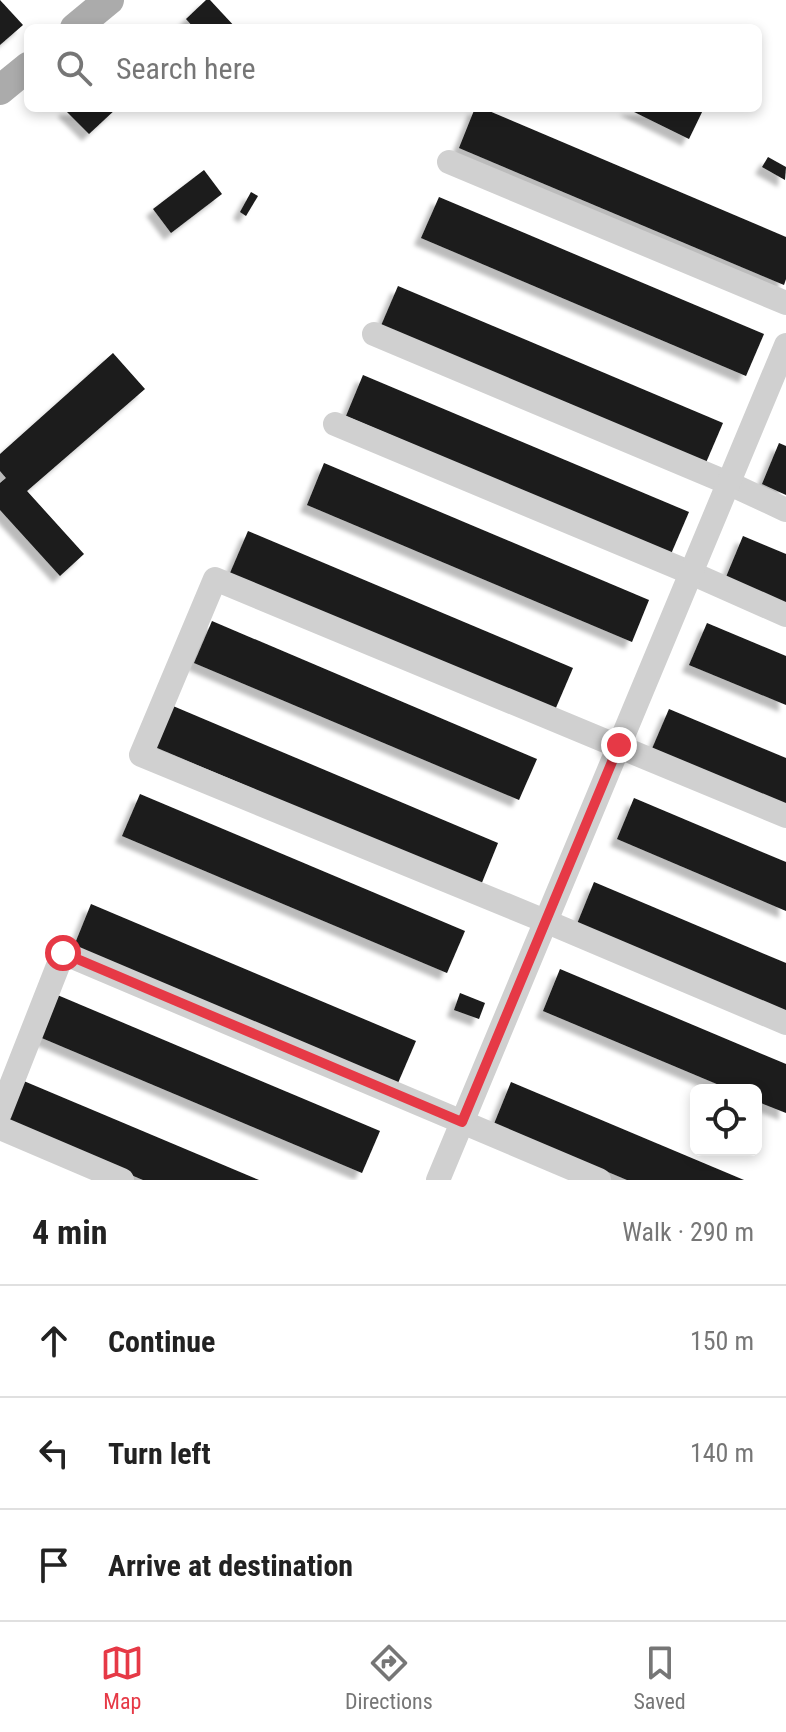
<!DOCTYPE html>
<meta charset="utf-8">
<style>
body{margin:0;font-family:"Roboto Condensed",sans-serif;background:#f6f6f6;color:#222}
.controls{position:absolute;right:24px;bottom:24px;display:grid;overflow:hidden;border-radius:12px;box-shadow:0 4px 12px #0003}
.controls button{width:72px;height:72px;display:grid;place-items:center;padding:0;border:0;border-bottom:2px solid #e0e0e0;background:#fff;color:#222;font:40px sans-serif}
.stop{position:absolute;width:24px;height:24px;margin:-18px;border:6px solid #e63946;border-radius:50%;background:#fff}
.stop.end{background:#e63946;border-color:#fff;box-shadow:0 2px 8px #0008}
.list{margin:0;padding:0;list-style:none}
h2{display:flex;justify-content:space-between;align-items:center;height:104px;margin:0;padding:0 32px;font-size:34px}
h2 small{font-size:26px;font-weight:400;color:#767676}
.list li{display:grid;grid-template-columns:52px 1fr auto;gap:24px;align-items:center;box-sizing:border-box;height:112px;padding:0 32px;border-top:2px solid #e0e0e0}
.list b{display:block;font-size:30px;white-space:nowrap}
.list em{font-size:26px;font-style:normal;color:#767676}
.icon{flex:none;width:44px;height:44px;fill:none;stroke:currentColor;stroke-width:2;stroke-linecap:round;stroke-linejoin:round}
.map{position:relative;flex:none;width:786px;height:1180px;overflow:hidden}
.search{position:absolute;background:#fff;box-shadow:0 4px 12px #0003;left:24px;right:24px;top:24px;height:88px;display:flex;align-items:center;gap:20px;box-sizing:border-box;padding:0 28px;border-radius:12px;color:#767676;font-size:30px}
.sheet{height:440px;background:#fff}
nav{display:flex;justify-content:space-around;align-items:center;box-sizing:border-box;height:112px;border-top:2px solid #e0e0e0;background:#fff;font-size:22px;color:#767676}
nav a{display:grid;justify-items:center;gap:4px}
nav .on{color:#e63946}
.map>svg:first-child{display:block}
.building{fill:#1a1a1a;filter:url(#shadow)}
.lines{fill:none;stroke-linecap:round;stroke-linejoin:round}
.minor{stroke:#d0d0d0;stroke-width:24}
.major{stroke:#ababab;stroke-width:30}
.route{stroke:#e63946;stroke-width:10}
</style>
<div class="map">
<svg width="786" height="1180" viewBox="0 0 786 1180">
<defs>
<filter id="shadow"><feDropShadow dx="-7" dy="7" stdDeviation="2" flood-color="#0004"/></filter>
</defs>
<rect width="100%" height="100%" fill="#fff"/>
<g class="building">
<path d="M0,0l23,25 -23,20z"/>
<path d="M206,0h4l26,28h-42l-8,-9z"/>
<path d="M67,108h50l-28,26 -24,-24z"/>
<path d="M475,108h7l304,129v42l-2,6 -325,-137z"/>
<path d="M626,108h78l-15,31z"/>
<path d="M768,157l18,10 -1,13 -23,-13z"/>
<path d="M204,170l18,24 -51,39 -18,-24z"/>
<path d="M251,192l7,4 -12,20 -6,-4z"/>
<path d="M439,197l325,137 -18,42 -325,-138z"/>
<path d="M398,286l325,137 -18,42 -325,-137z"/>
<path d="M113,353l32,36 -118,102 57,63 -24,22 -60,-66v-27l6,-5 -6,-7v-17z"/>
<path d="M363,375l326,137 -18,42 -325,-138z"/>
<path d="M779,443l7,3v49l-24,-11z"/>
<path d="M324,463l325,137 -17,42 -325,-137z"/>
<path d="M248,531l325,137 -18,42 -325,-137z"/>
<path d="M743,536l43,18v49l-60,-26z"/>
<path d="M212,621l325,138 -18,41 -325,-137z"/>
<path d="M707,623l79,33v49l-97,-40z"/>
<path d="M173,706l325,137 -17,42 -326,-138z"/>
<path d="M669,709l117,49v50l-135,-57z"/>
<path d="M140,794l325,137 -18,42 -325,-137z"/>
<path d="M634,798l152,64v49l-169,-72z"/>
<path d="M594,882l192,81v49l-209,-88z"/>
<path d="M91,904l325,137 -18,42 -324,-137z"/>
<path d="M560,969l226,95v49l-30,-12v-11h-25l-188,-79z"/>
<path d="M460,993l25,10 -6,16 -25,-9z"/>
<path d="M55,994l325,137 -18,42 -325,-137z"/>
<path d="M19,1079l240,101h-116l-142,-60z"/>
<path d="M511,1082l233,98h-117l-133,-56z"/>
</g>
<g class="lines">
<g class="minor">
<path d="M449,162l337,141"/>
<path d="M374,334l354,149 58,27"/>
<path d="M335,424l356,149 95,42"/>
<path d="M786,816l-571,-237 -74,176 404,166 241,102"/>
<path d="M0,1113l63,-160 536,227"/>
<path d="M0,1128l122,52"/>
<path d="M438,1180l348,-835"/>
</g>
<g class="major">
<path d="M75,28l34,-28"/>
<path d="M0,90l28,-23"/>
</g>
</g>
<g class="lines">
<path class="route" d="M63,953l399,169 157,-377"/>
</g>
</svg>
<div class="controls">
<button><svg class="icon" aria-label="locate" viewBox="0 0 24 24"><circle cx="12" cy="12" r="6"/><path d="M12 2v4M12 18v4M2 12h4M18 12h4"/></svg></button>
</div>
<div class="stop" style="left:63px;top:953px"></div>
<div class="stop end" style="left:619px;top:745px"></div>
<div class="search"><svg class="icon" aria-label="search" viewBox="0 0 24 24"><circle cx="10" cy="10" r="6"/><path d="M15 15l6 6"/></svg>Search here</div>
</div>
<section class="sheet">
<h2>4 min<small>Walk · 290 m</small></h2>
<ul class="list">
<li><svg class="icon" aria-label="ahead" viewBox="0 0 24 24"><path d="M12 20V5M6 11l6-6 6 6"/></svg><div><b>Continue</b></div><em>150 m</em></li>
<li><svg class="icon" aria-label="left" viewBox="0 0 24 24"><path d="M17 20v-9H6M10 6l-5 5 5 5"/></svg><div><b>Turn left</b></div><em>140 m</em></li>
<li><svg class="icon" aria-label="arrive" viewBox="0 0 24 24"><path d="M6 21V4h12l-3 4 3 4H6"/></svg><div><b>Arrive at destination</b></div></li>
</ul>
</section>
<nav>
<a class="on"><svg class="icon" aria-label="map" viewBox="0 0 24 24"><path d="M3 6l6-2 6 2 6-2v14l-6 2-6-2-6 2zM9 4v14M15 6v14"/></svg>Map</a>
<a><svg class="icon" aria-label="directions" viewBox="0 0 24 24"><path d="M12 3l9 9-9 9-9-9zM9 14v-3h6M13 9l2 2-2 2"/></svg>Directions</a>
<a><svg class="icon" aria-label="saved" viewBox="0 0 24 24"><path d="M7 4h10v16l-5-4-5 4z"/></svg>Saved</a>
</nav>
